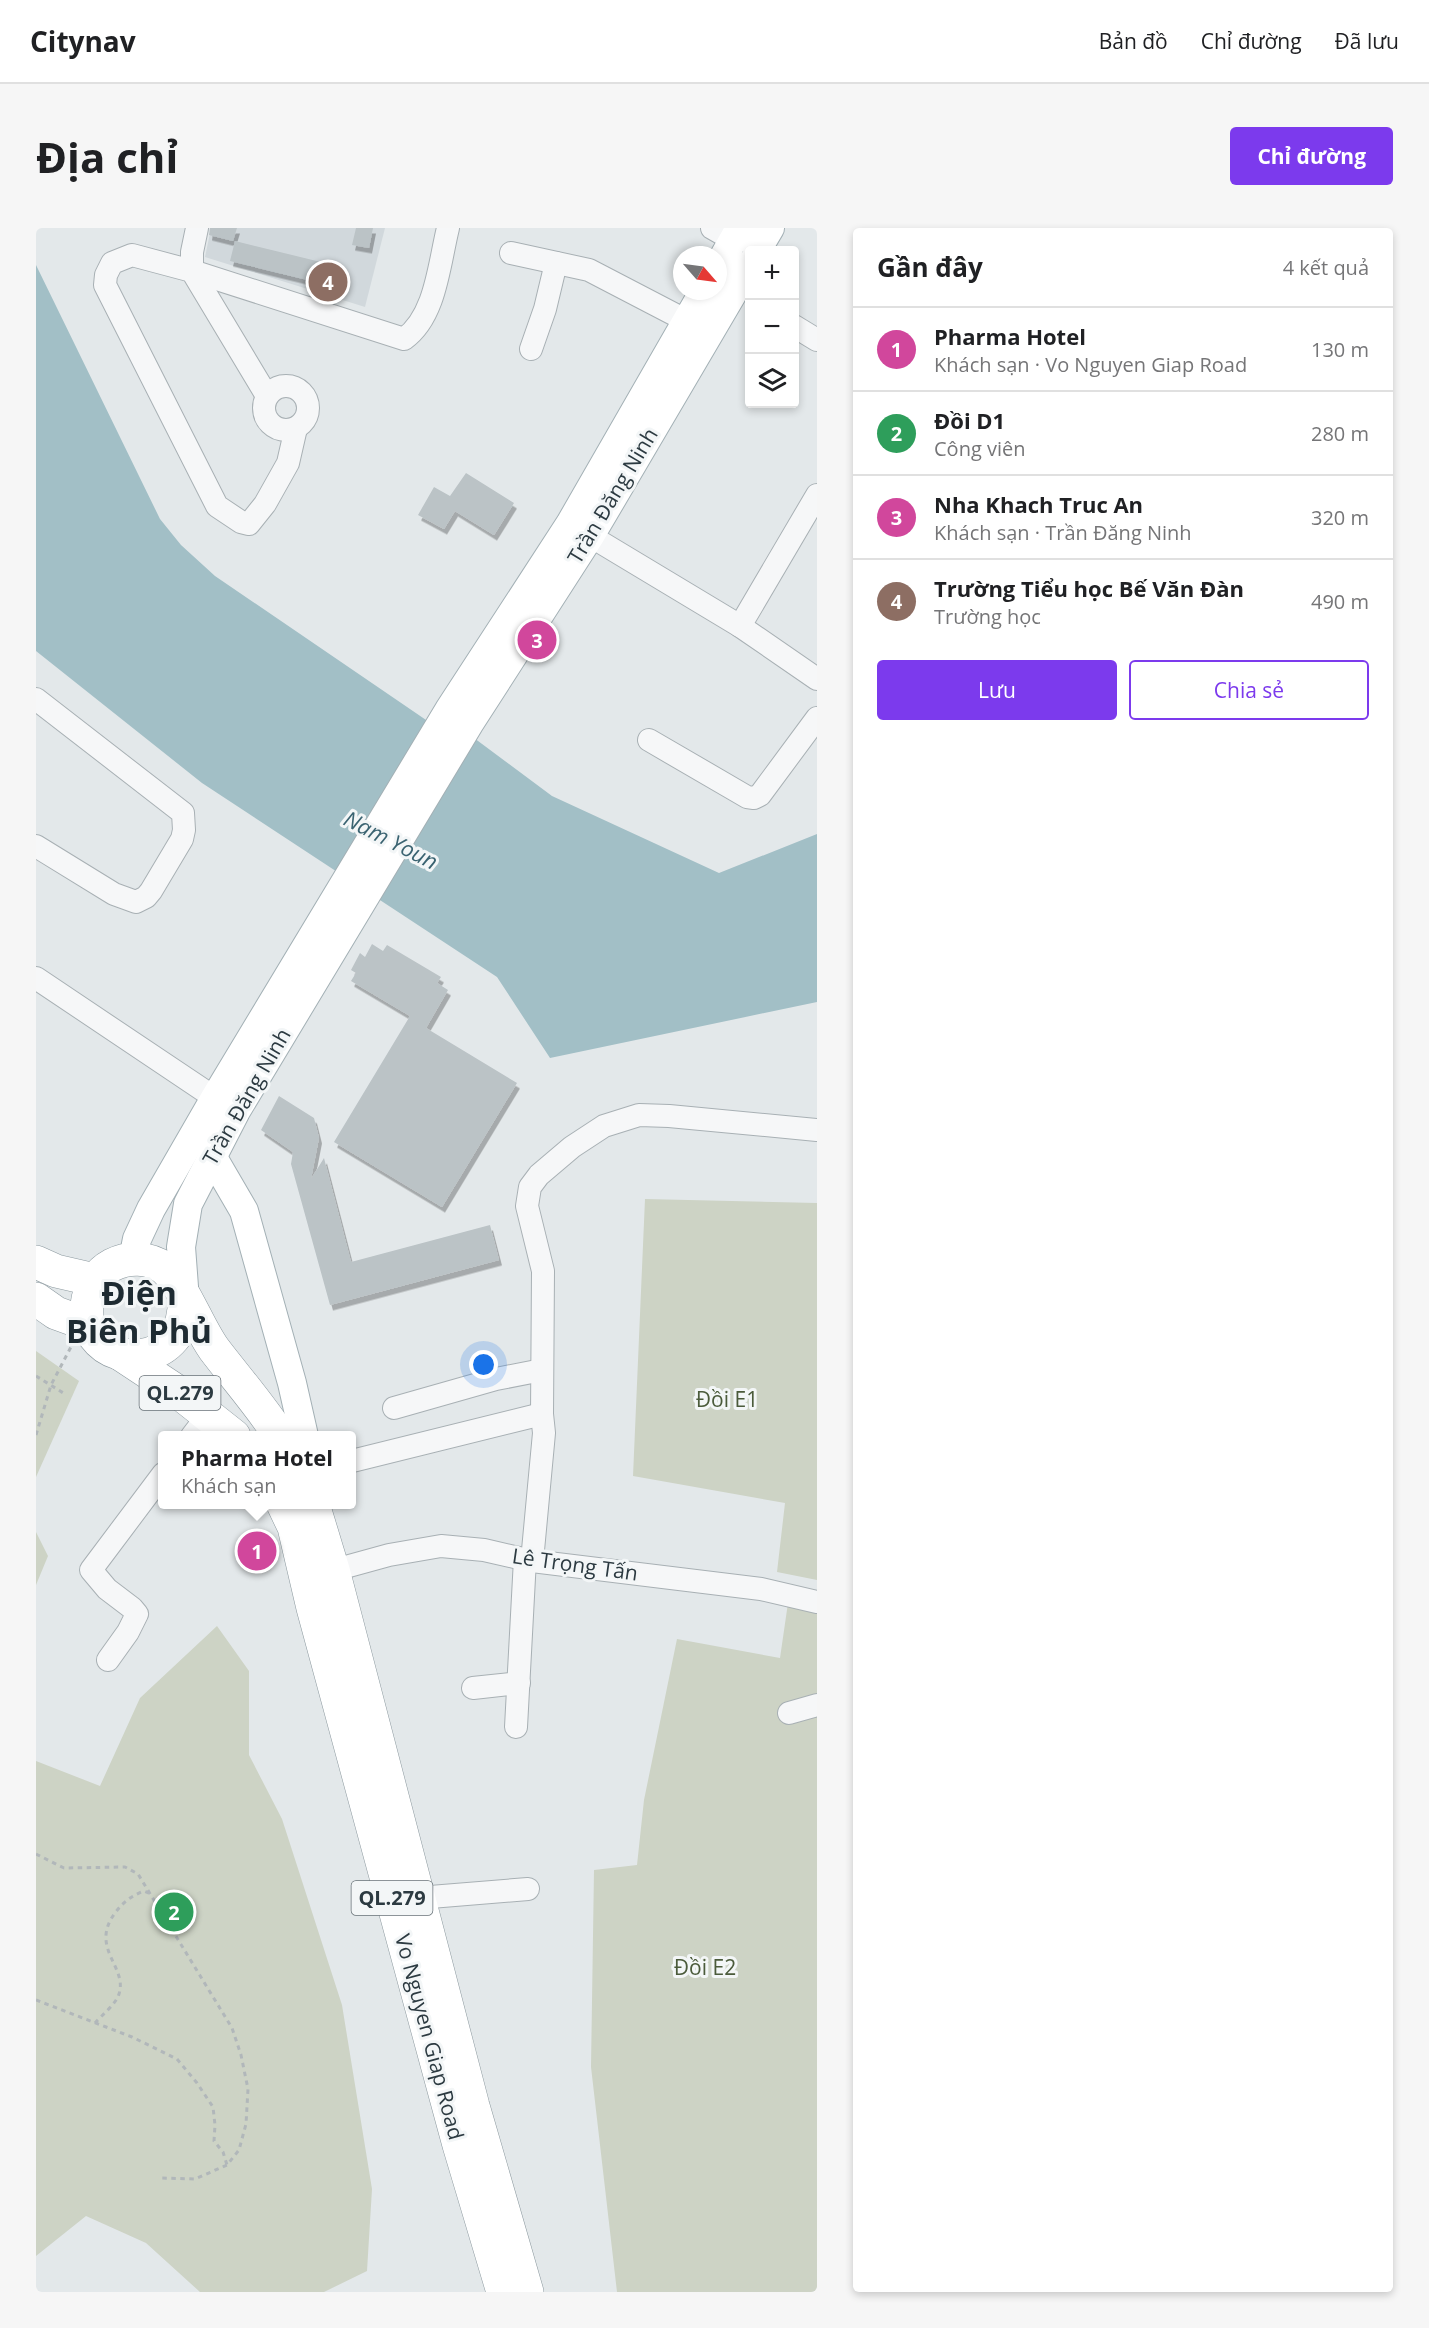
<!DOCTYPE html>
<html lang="vi">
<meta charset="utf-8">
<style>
body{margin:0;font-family:"Open Sans",sans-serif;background:#f6f6f6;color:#202124}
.controls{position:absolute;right:18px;top:18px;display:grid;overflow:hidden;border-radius:6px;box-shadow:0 3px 9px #0003}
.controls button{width:54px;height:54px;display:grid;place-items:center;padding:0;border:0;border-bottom:2px solid #e0e0e0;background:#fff;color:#202124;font:30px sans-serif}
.compass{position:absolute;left:637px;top:18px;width:54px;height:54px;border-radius:50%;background:#fff;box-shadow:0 3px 9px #0003;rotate:118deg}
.you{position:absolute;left:448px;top:1137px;width:21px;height:21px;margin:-15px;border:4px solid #fff;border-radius:50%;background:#1a73e8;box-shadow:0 0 0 9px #1a73e833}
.badge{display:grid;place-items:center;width:39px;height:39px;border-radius:50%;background:#7c3aed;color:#fff;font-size:20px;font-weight:700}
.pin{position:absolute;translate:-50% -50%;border:3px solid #fff;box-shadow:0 2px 6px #0006}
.popup{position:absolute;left:122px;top:1203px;width:198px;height:78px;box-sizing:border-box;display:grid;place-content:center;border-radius:6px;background:#fff;filter:drop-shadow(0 2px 4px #0005);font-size:20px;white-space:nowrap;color:#757577}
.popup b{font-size:22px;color:#202124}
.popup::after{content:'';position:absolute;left:50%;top:100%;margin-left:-12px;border:12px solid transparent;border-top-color:#fff}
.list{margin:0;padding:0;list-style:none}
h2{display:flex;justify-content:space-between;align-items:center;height:78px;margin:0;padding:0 24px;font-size:26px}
h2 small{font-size:20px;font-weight:400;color:#757577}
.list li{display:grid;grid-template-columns:39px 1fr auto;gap:18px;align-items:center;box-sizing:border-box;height:84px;padding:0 24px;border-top:2px solid #e0e0e0}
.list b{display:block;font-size:22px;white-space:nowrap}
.list p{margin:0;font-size:20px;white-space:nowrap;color:#757577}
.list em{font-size:20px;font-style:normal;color:#757577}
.actions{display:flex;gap:12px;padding:18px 24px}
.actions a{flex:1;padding:14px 0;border:2px solid #7c3aed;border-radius:6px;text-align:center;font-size:21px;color:#7c3aed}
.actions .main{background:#7c3aed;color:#fff}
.icon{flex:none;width:33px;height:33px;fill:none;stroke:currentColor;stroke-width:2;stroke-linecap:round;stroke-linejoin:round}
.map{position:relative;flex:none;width:781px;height:2064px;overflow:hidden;border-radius:6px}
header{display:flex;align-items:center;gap:36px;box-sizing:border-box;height:84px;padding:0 30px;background:#fff;border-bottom:2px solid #e0e0e0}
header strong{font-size:28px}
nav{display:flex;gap:33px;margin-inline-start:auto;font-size:21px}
.intro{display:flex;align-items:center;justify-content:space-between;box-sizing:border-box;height:144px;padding:0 36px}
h1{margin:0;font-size:42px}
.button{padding:15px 27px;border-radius:6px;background:#7c3aed;color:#fff;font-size:21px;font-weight:700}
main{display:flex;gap:36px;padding:0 36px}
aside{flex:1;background:#fff;border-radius:6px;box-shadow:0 3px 9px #0003}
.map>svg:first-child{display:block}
.built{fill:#d1d8dc}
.green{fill:#cdd3c5}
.water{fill:#a2bfc6}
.building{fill:#bbc3c6;filter:url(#shadow)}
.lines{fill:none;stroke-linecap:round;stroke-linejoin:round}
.minor-casing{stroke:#a8b0b4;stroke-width:24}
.major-casing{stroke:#a3b0b5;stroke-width:30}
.highway-casing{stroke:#8c999f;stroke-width:34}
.path{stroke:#b1b7ba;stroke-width:3;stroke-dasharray:4.5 4.5;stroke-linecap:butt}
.minor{stroke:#f6f7f8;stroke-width:22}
.major{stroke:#fff;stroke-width:28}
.highway{stroke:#fff;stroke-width:33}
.labels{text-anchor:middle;stroke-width:6;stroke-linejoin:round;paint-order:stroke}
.shield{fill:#f3f6f7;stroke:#687278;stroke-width:1.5}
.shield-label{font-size:20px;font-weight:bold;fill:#2c3a41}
.street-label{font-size:21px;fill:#2c3a41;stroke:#f3f6f7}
.park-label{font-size:21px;fill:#4b5b3b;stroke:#f3f6f7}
.water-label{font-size:22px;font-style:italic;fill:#3a6371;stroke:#f3f6f7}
.town-label{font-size:33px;font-weight:bold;fill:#1e2b32;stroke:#f3f6f7}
</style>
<header>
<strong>Citynav</strong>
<nav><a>Bản đồ</a><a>Chỉ đường</a><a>Đã lưu</a></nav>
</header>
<div class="intro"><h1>Địa chỉ</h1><a class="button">Chỉ đường</a></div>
<main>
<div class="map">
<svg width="781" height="2064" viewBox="0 0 781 2064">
<defs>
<filter id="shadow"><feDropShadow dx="3" dy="5.5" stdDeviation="0" flood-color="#0004"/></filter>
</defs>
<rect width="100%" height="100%" fill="#e3e8ea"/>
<path class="built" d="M175,0h174l-20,79 -160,-50z"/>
<g class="green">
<path d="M609,971l172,4v377l-40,-8 8,-69 -152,-27z"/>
<path d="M0,1123l43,30 -43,96z"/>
<path d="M0,1304l12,24 -12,29z"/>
<path d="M753,1368l28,7v689h-200l-26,-225 3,-197 43,-5 7,-65 33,-161 103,19z"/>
<path d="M181,1398l32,45v84l33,64 60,186 30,184 -5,82 -43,21h-124l-54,-49 -60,-27 -50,40v-495l64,25 40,-88z"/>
</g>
<path class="water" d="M0,37l124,254 21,26 34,31 214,146 45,16 78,58 167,77 98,-39v168l-267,56 -53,-81 -295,-194 -166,-132z"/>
<g class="building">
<path d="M174,0h27l-4,13 -24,-6z"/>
<path d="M320,0h17l-4,20 -17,-3z"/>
<path d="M199,13l102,25 -5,20 -102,-25z"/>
<path d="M430,245l48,30 -20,32 -39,-24 -11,18 -26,-14 16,-28 16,9z"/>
<path d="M336,716l11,7 4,-6 54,32 -4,6 11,7 -22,38 91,55 -75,124 -108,-65 76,-126 -59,-35 5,-8 -5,-3 9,-17 5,4z"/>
<path d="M243,868l35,22 5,20 -8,41 13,-21 27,104 139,-37 9,35 -169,45 -39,-141 2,-12 -32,-22z"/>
</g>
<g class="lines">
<g class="minor-casing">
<g id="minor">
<path d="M161,0l-5,24v19l212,68c32,-23 35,-75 44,-111"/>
<path d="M676,0l21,12"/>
<path d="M475,25l78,17 98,51"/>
<path d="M758,98l23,14"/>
<path d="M495,121l14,-40 11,-46"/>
<circle cx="250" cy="180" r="22"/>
<path d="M231,168l-75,-125 -60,-16 -20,8 -6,12 -1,10 112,221 24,16 8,2 16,-20 23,-41 8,-35"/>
<path d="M541,300l163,98 77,53"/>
<path d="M704,398l77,-131"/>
<path d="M0,471l147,114 1,17 -2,9 -31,52 -5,6 -10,5 -22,-8 -78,-48"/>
<path d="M613,512l98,57 7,1 6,-3 57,-77"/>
<path d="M0,750l179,120"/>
<path d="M358,1180l102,-29 46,-9"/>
<path d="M156,1208l16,-21"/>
<path d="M316,1233l190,-47"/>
<path d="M496,1333l12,-128 -2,-19 1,-143 -16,-65 3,-19 9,-12 33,-28 32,-21 35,-11 30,1 148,14"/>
<path d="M284,1346l69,-19 52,-9 43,4 48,11 229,28 56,13"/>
<path d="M72,1432l20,-28 9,-18 -5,-6 -25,-19 -16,-19 72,-96"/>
<path d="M437,1460l46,-5"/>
<path d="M753,1485l28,-8"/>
<path d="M480,1499l9,-168"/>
<path d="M382,1670l110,-9"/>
</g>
</g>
<g class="major-casing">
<g id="major">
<path d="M721,22l13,-22"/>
<path d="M682,39l22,-39"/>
<path d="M176,928l32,55 48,172 12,53"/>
<path d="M97,1031l4,-20 14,-30 64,-111 234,-388 121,-186 134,-233"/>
<path d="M149,1072l-4,-53 7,-43 48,-93 233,-387 121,-188 160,-272"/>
</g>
</g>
<g class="highway-casing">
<g id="highway">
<path d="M0,1034l20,9 39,9"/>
<path d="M0,1071l20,14 33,12"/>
<path d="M149,1072c-1,12 -2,25 -9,35 -28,39 -95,20 -89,-30 2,-17 10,-32 25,-40 16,-8 37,-8 52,3 19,16 34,59 50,81 22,29 46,56 66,87"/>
<path d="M86,1127l59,39 53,42"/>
<path d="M247,1276l11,23 19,81 146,537 44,147"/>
<path d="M277,1276l20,66 140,536 54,186"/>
</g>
</g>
<g class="path">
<path d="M0,1148l29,18"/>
<path d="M0,1207l15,-50 21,-40"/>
<path d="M0,1626l28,14 61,-1 13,7 94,154 9,27 7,34 -2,35 -7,26 -12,15 -32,14 -33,-1"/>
<path d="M0,1772l96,37 45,22 20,24 16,24 2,18 -1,16 9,11 4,13"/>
<path d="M59,1795c7,-8 21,-19 24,-29 9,-27 -30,-46 -4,-81 8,-11 16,-17 29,-22l5,2"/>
</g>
<use href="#minor" class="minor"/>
<use href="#major" class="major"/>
<use href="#highway" class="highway"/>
</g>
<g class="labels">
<g class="shield">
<rect x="103.5" y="1148" width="81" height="34" rx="4.5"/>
<rect x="315.5" y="1653" width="81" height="34" rx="4.5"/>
</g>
<g class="shield-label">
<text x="144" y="1172">QL.279</text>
<text x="356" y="1677">QL.279</text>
</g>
<g class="street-label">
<text transform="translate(577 268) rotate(-59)" y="7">Trần Đăng Ninh</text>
<text transform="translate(211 869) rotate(-60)" y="7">Trần Đăng Ninh</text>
<text transform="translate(539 1337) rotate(8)" y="7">Lê Trọng Tấn</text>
<text transform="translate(393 1809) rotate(75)" y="7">Vo Nguyen Giap Road</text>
</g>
<g class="park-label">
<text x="691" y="1179">Đồi E1</text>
<text x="669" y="1747">Đồi E2</text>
</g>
<g class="water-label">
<text transform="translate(355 612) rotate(27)" y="8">Nam Youn</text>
</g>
<g class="town-label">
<text x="103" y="1077">Điện<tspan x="103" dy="38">Biên Phủ</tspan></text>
</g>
</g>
</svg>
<div class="controls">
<button>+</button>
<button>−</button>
<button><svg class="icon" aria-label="layers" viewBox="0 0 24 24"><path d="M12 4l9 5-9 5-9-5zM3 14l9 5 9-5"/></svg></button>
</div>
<svg class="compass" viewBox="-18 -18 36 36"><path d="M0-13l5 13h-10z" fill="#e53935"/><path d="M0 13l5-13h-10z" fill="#757577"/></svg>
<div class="you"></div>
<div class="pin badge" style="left:221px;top:1323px;background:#d1479c">1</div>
<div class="popup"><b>Pharma Hotel</b>Khách sạn</div>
<div class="pin badge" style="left:138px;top:1684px;background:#2e9e5b">2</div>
<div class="pin badge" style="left:501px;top:412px;background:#d1479c">3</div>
<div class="pin badge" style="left:292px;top:54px;background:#8d6e63">4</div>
</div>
<aside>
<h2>Gần đây<small>4 kết quả</small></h2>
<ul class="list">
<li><span class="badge" style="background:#d1479c">1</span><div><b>Pharma Hotel</b><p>Khách sạn · Vo Nguyen Giap Road</p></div><em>130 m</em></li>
<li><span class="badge" style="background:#2e9e5b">2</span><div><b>Đồi D1</b><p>Công viên</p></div><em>280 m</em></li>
<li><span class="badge" style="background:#d1479c">3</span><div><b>Nha Khach Truc An</b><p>Khách sạn · Trần Đăng Ninh</p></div><em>320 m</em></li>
<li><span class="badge" style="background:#8d6e63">4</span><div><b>Trường Tiểu học Bế Văn Đàn</b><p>Trường học</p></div><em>490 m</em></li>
</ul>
<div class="actions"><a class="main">Lưu</a><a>Chia sẻ</a></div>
</aside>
</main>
